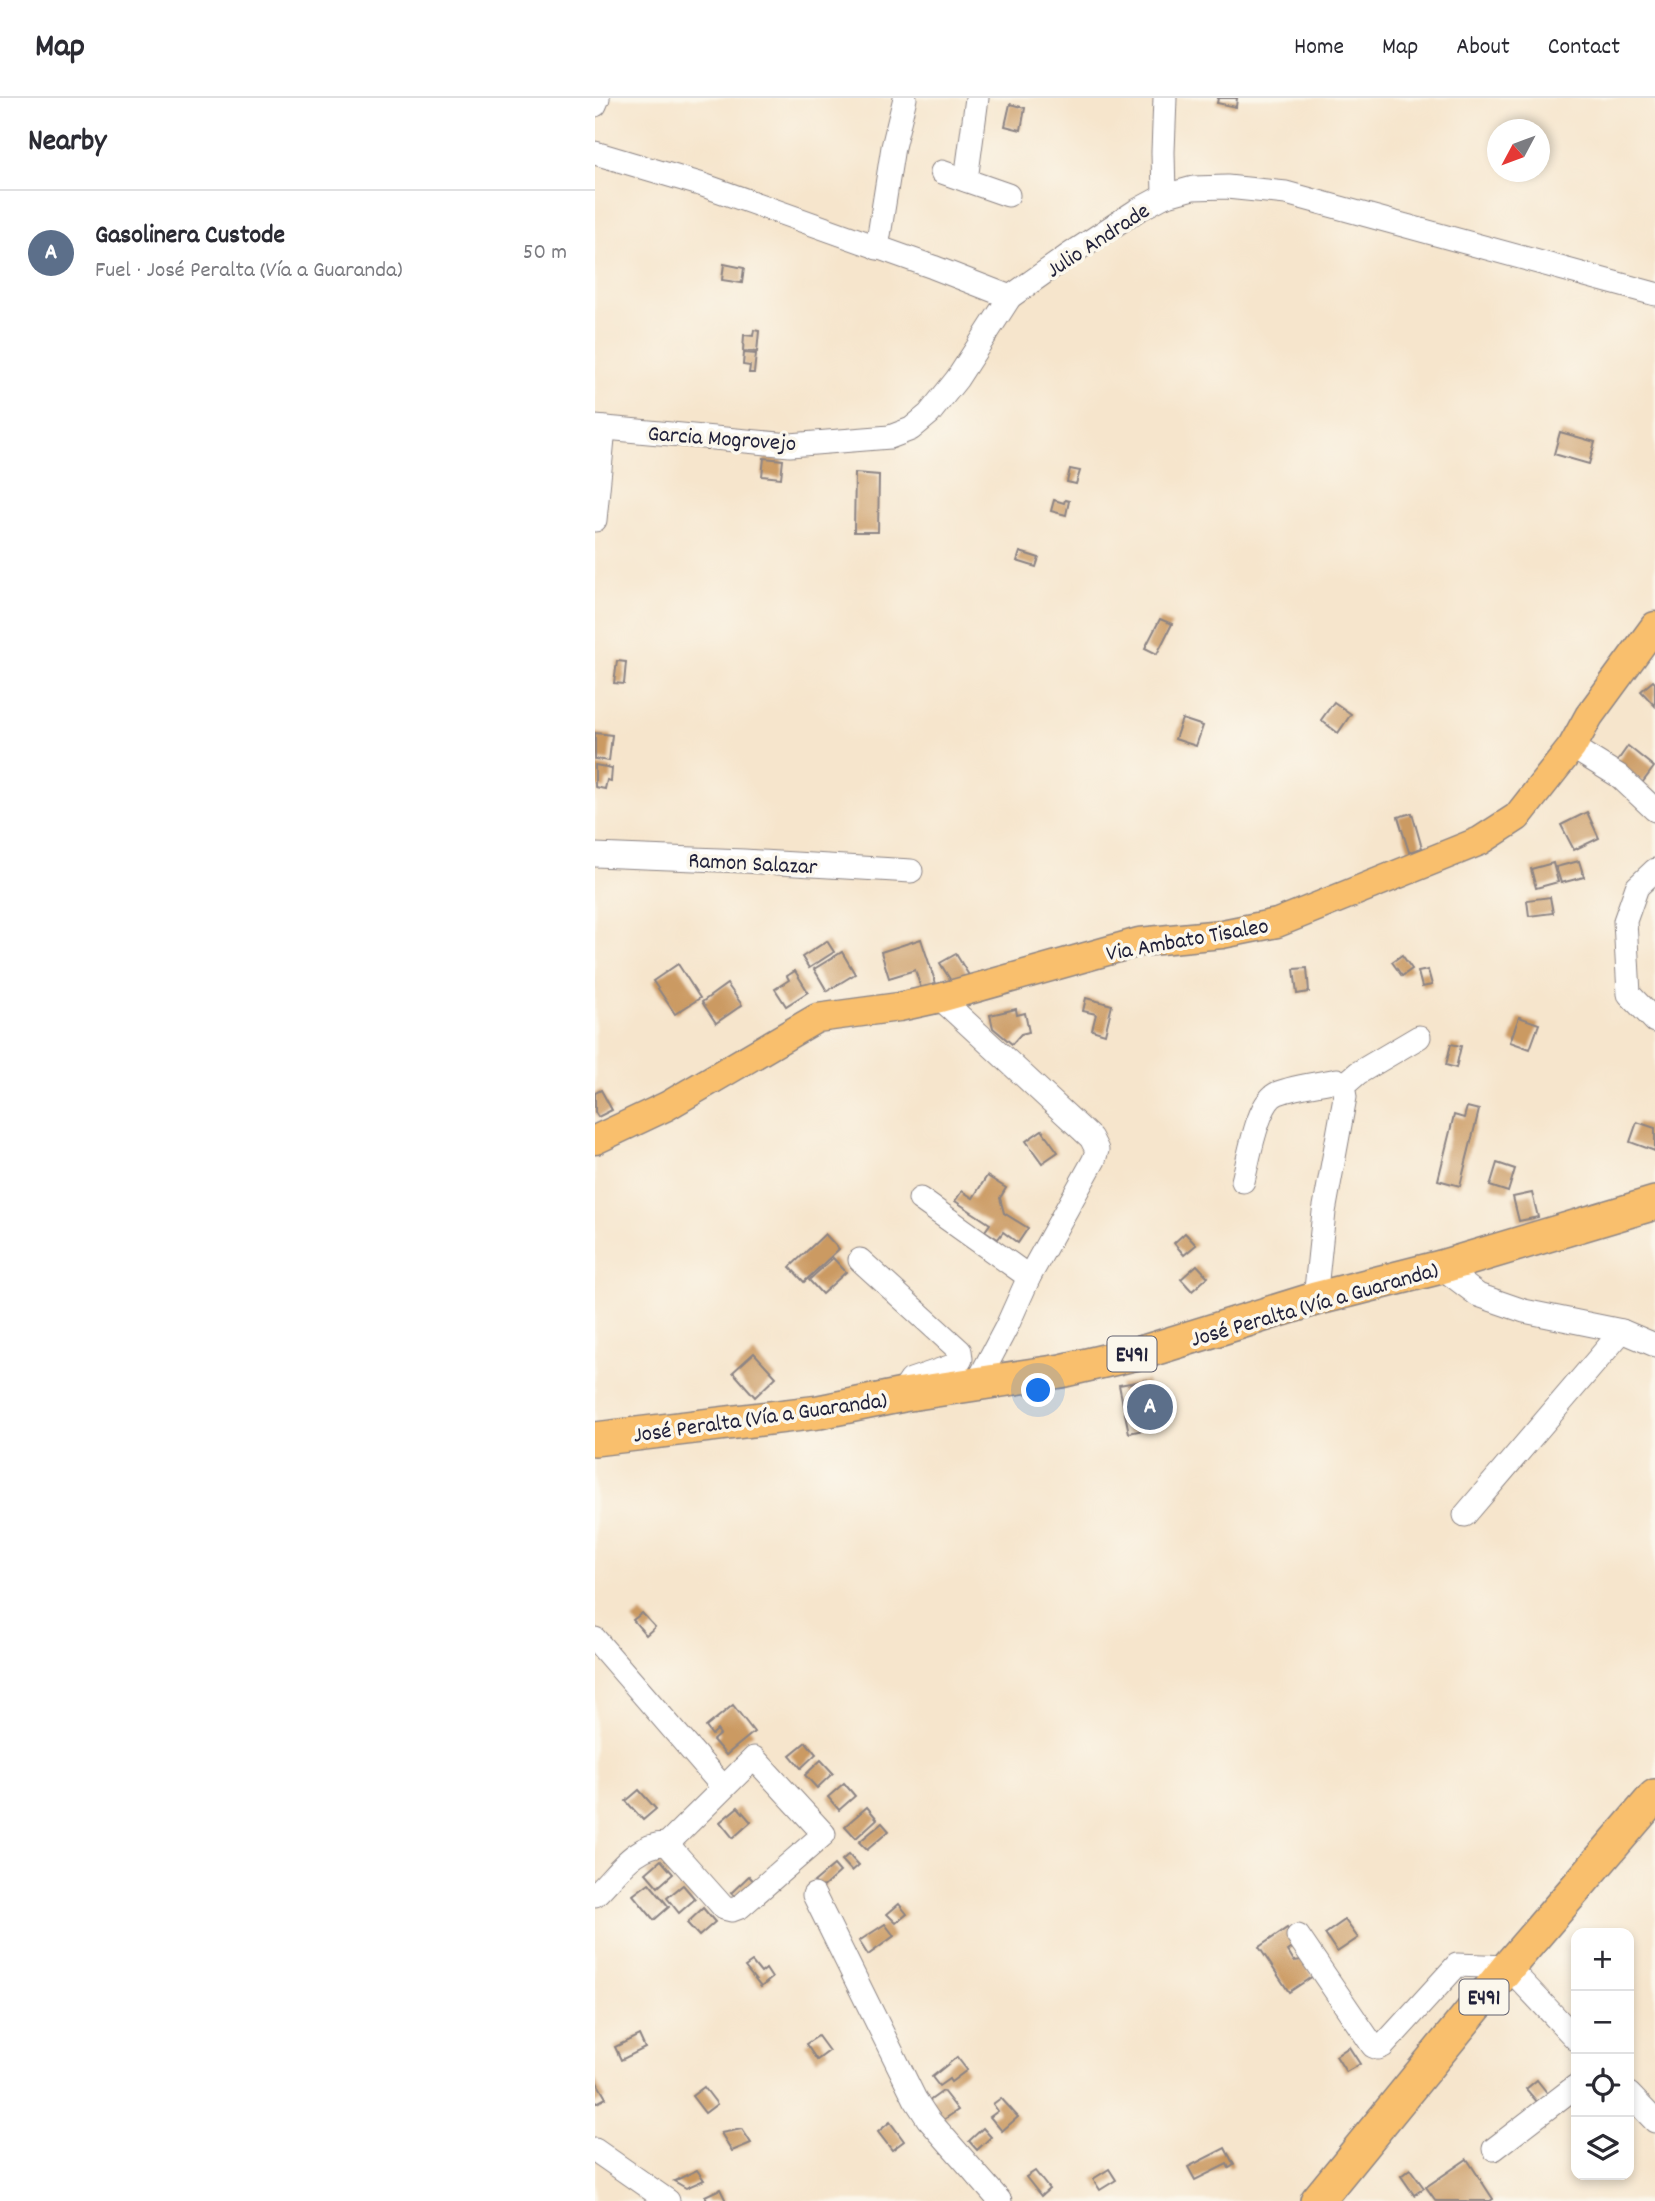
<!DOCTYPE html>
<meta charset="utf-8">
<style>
body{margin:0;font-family:Dekko,sans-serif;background:#f2f2f3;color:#2b2b33}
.controls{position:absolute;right:21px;bottom:21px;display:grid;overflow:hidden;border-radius:14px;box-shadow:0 4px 10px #0003}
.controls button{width:63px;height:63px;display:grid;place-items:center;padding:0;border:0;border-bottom:2px solid #e1e1e2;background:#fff;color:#2b2b33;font:35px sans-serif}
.compass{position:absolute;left:892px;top:21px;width:63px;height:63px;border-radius:50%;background:#fff;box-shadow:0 4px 10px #0003;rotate:229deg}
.you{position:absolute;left:444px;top:1293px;width:24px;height:24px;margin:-18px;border:5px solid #fff;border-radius:50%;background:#1a73e8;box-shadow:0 0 0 10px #1a73e833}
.badge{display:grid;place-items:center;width:46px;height:46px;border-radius:50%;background:#1f6fb2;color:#fff;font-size:23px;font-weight:700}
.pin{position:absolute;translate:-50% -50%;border:4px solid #fff;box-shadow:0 2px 7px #0006}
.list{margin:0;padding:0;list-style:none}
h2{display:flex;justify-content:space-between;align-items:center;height:91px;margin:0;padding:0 28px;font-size:30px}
h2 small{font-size:23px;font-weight:400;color:#7c7c81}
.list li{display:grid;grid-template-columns:46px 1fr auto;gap:21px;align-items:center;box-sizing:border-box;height:126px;padding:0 28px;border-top:2px solid #e1e1e2}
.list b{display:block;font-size:26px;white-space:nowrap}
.list p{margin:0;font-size:23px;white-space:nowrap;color:#7c7c81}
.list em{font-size:23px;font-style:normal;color:#7c7c81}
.icon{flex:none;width:38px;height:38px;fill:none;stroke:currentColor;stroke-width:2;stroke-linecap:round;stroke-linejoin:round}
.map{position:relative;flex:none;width:1060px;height:2103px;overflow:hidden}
header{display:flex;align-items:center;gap:42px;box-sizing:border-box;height:98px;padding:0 35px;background:#fff;border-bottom:2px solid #e1e1e2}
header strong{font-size:33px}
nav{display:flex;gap:38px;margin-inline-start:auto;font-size:24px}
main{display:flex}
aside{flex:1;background:#fff}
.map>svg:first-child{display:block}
.building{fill:#cb9a62}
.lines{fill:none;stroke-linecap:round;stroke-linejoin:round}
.minor-casing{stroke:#8c8484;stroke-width:25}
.major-casing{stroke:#8c8484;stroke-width:31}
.highway-casing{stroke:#8c8484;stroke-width:36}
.minor{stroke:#fff;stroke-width:23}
.major{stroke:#f9bf6d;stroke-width:28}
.highway{stroke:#f9bf6d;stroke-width:33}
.labels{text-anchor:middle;stroke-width:7;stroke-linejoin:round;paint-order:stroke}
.shield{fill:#fbf7ec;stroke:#636270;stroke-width:2}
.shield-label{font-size:21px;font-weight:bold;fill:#22223b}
.street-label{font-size:23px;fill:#22223b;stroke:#fbf7ec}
</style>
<header>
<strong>Map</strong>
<nav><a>Home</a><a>Map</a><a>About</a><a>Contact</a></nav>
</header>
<main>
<aside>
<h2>Nearby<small></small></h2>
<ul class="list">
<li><span class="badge" style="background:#5c6f8a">A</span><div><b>Gasolinera Custode</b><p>Fuel · José Peralta (Vía a Guaranda)</p></div><em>50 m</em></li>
</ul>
</aside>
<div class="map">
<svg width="1060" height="2103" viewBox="0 0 1060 2103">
<rect width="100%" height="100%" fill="#fbf7ec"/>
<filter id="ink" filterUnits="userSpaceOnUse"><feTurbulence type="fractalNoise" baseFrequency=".0143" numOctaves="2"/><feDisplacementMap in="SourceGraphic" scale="14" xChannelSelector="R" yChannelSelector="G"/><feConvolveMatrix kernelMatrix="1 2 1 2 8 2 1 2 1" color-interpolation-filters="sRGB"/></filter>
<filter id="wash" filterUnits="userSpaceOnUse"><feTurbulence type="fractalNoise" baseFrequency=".00686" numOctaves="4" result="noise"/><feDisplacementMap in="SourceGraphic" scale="28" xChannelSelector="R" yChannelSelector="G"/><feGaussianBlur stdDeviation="1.57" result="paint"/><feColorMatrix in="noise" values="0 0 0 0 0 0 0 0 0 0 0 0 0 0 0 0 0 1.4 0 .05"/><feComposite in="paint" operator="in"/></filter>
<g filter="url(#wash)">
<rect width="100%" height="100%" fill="#f6e5cc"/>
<g id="blocks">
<g class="building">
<path d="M623,0h19l-1,9 -19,-4z"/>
<path d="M415,6l15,4 -4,22 -16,-4z"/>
<path d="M129,166l20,4 -2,15 -20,-3z"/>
<path d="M159,232l5,1 -2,21 -14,-1 1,-16 9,1z"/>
<path d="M149,255l12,1 -2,19h-5l1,-7 -7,-1z"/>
<path d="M965,334l35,10 -6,22 -35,-10z"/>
<path d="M169,360l19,2 -2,18 -19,-2z"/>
<path d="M475,371l10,2 -4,13 -9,-2z"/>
<path d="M260,375l24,2 -1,57h-24z"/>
<path d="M459,402l10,3 1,-3 4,1 -3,14 -15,-4z"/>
<path d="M425,454l19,6 -3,9 -19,-6z"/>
<path d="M565,521l12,5 -15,30 -12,-6z"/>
<path d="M22,563l9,1 -2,22 -10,-1z"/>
<path d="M1058,583l2,2v23l-14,-15z"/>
<path d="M739,604l17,12 -13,19 -17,-13z"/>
<path d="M587,621l21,7 -7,20 -21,-7z"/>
<path d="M0,635l17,2 -3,26 -14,-2z"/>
<path d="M1033,648l26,21 -12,16 -26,-20z"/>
<path d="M0,667l17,3 -1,13 -4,-1 -2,9 -10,-2z"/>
<path d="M992,714l12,26 -25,12 -13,-25z"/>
<path d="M817,715l10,35 -13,4 -11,-35z"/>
<path d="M984,763l5,16 -23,6 -5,-16z"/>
<path d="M958,765l5,19 -22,6 -5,-19z"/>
<path d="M955,799l3,16 -24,3 -2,-16z"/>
<path d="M326,841l15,45 -15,4 -6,-18 -26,8 -8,-26z"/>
<path d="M232,843l7,11 -25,16 -7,-11z"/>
<path d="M247,854l13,22 -28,17 -13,-22z"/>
<path d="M361,856l14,23 -19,4 -11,-18z"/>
<path d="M807,857l10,14 -10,7 -10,-14z"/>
<path d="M83,866l22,34 -25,16 -22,-33z"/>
<path d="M712,870l2,24 -12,2 -3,-25z"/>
<path d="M833,872l4,15 -10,2 -4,-15z"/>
<path d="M200,873l13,21 -22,14 -11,-17 14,-9 -2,-4z"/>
<path d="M132,886l15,21 -26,18 -14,-21z"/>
<path d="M491,900l26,7 -7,29 -13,-4 4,-16 -13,-3z"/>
<path d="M421,911l1,6 8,-2 4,19 -8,2 -9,10 -19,-16 -3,-13z"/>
<path d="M924,919l20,7 -9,25 -20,-7z"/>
<path d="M856,946l10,2 -5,22 -10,-3z"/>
<path d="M6,992l11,20 -14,7 -3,-5v-19z"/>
<path d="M872,1009l12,3 -19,76 -22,-6 16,-65 10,3z"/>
<path d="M1042,1024l18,6v23l-25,-9z"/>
<path d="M447,1032l16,22 -16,11 -16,-22z"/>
<path d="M902,1065l18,6 -7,23 -18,-6z"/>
<path d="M392,1078l19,12 -6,10 4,15 24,15 -10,15 -15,-11 -5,7 -13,-8 5,-7 -35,-23 7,-10 11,7z"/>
<path d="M937,1095l6,24 -19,4 -6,-24z"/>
<path d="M590,1135l11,12 -12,10 -10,-12z"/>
<path d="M230,1136l14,15 -35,33 -14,-15z"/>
<path d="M238,1160l13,14 -24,22 -13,-14z"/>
<path d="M602,1167l11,12 -16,14 -11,-12z"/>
<path d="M159,1255l22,24 -21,20 -22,-25z"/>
<path d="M552,1282l10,47 -28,6 -10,-48z"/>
<path d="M47,1515l13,14 -9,8 -13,-15z"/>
<path d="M138,1607l21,27 -28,23 -13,-15 7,-6 -3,-4 -5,5 -6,-8z"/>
<path d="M211,1644l10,12 -15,14 -11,-13z"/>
<path d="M226,1662l12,13 -16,15 -12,-13z"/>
<path d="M249,1685l11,13 -16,14 -11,-13z"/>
<path d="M44,1692l17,19 -13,11 -17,-19z"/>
<path d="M143,1709l13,15 -18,16 -13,-16z"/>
<path d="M272,1709l10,12 -21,19 -11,-12z"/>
<path d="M287,1725l7,8 -22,19 -8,-8z"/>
<path d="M254,1756l10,11 -7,6 -10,-11z"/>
<path d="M66,1762l12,14 -15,13 -12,-14z"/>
<path d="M239,1767l6,7 -19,17 -7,-7z"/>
<path d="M154,1778l8,9 -17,17 -9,-9z"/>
<path d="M54,1785l20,24 -15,13 -21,-25z"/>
<path d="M88,1787l12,14 -16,14 -12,-15z"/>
<path d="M304,1806l8,10 -11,9 -9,-9z"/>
<path d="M108,1810l12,14 -16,14 -12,-13z"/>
<path d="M750,1822l13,18 -21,14 -12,-18z"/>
<path d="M290,1826l9,12 -26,19 -9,-14z"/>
<path d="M692,1830l11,16 -10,7 6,10 8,-1 11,16 -24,16 -30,-45z"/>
<path d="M157,1864l9,11 5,-4 6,9 -11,9 -16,-20z"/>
<path d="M44,1937l6,13 -24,12 -6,-13z"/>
<path d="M223,1938l11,15 -12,9 -11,-16z"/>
<path d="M754,1949l11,17 -14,8 -10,-16z"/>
<path d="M362,1959l10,13 -16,12 -2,-3 -10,7 -7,-9z"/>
<path d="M0,1981l11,19 -11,6z"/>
<path d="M942,1982l11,14 -10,9 -12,-14z"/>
<path d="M109,1989l13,17 -12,9 -13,-17z"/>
<path d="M348,1993l15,19 -19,13 -14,-19z"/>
<path d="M406,2000l17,19 -16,14 -12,-14 8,-6 -5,-7z"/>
<path d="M295,2024l14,19 -12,9 -14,-18z"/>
<path d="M388,2030l8,9 -14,13 -8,-9z"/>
<path d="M147,2031l9,14 -19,8 -11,-18z"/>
<path d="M630,2050l9,17 -5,3 -2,-4 -32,16 -7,-13z"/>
<path d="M872,2061l26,40 -3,2h-54l-10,-14z"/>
<path d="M514,2071l7,11 -16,10 -7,-11z"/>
<path d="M815,2071l14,19 -10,7 -13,-19z"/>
<path d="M102,2072l7,10 -18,8 -12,-7z"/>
<path d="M440,2073l14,18 -8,7 -15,-19z"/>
<path d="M125,2091l6,12h-18l-3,-5z"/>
</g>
</g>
</g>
<g filter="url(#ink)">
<use href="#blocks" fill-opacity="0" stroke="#8c8484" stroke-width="2"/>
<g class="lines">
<g class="minor-casing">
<g id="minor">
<path d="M0,7l3,-7"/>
<path d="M0,55l108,32 230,82 77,30"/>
<path d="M347,74l66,23"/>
<path d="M371,82l11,-82"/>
<path d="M569,98l-1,-44 2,-54"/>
<path d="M282,150l16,-101 12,-49"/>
<path d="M0,329l195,18 100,-8 21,-8 18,-15 28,-35 53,-82 59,-42 67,-44 28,-15 29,-8 34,-1 59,6 369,101"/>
<path d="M0,422l9,-92"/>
<path d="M977,649l47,29 36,34"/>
<path d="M0,757l149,6 167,10"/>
<path d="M1060,772l-18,17 -12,34 4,73 26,27"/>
<path d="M345,900l151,140 6,12 -3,10 -65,117 -22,49 -30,57"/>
<path d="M748,988l15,-13 61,-36"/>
<path d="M648,1083c6,-22 14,-80 35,-88 18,-7 40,-9 59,-13l6,6 2,11 -21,115 -9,87"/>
<path d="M325,1101l109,78"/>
<path d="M265,1162l100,91 1,8 -3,5 -47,16 -6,9"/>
<path d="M846,1169l37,28 46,16 98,20 33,14"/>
<path d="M870,1417l157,-184"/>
<path d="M0,1541l128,148"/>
<path d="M159,1660l70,76 -84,73 -8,3 -8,-2 -57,-64z"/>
<path d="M0,1797c21,-20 40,-52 72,-51"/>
<path d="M219,1797l101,204 13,20 72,82"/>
<path d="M703,1838l75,110 5,2 5,-2 74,-81 51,2 68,72"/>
<path d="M1034,1996l26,27"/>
<path d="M899,2051l82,-63"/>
<path d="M0,2052l73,51"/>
</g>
</g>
<g class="major-casing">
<path id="major" d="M0,1042l72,-34 150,-88 82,-11 41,-9 199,-56 83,-8 55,-11 203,-82 37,-24 55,-70 17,-31 66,-90"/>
</g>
<g class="highway-casing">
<g id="highway">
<path d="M0,1341l224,-27 84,-17 158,-24 86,-20 168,-52 126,-32 214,-64"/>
<path d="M722,2103l191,-234 147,-171"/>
</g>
</g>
<use href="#minor" class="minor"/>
<use href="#major" class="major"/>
<use href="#highway" class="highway"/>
</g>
</g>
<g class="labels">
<g class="shield">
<rect x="512.5" y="1238.5" width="49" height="35" rx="5"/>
<rect x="864.5" y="1881.5" width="49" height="35" rx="5"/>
</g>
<g class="shield-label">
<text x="537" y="1263">E491</text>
<text x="889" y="1906">E491</text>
</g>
<g class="street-label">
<text transform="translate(502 141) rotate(-33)" y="8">Julio Andrade</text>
<text transform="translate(127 339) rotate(4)" y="8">Garcia Mogrovejo</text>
<text transform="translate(158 764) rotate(3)" y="8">Ramon Salazar</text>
<text transform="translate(592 840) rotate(-10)" y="8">Via Ambato Tisaleo</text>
<text transform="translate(719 1205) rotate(-16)" y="8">José Peralta (Vía a Guaranda)</text>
<text transform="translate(165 1318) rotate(-8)" y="8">José Peralta (Vía a Guaranda)</text>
</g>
</g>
</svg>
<div class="controls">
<button>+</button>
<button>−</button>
<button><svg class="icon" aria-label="locate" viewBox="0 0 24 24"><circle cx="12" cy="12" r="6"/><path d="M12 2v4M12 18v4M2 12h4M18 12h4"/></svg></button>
<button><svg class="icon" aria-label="layers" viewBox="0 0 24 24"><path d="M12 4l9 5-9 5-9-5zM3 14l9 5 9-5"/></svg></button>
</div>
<svg class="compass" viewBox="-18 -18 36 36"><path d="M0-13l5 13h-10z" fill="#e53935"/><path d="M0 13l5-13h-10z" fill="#7c7c81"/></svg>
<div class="you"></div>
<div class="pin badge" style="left:555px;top:1309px;background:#5c6f8a">A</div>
</div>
</main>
